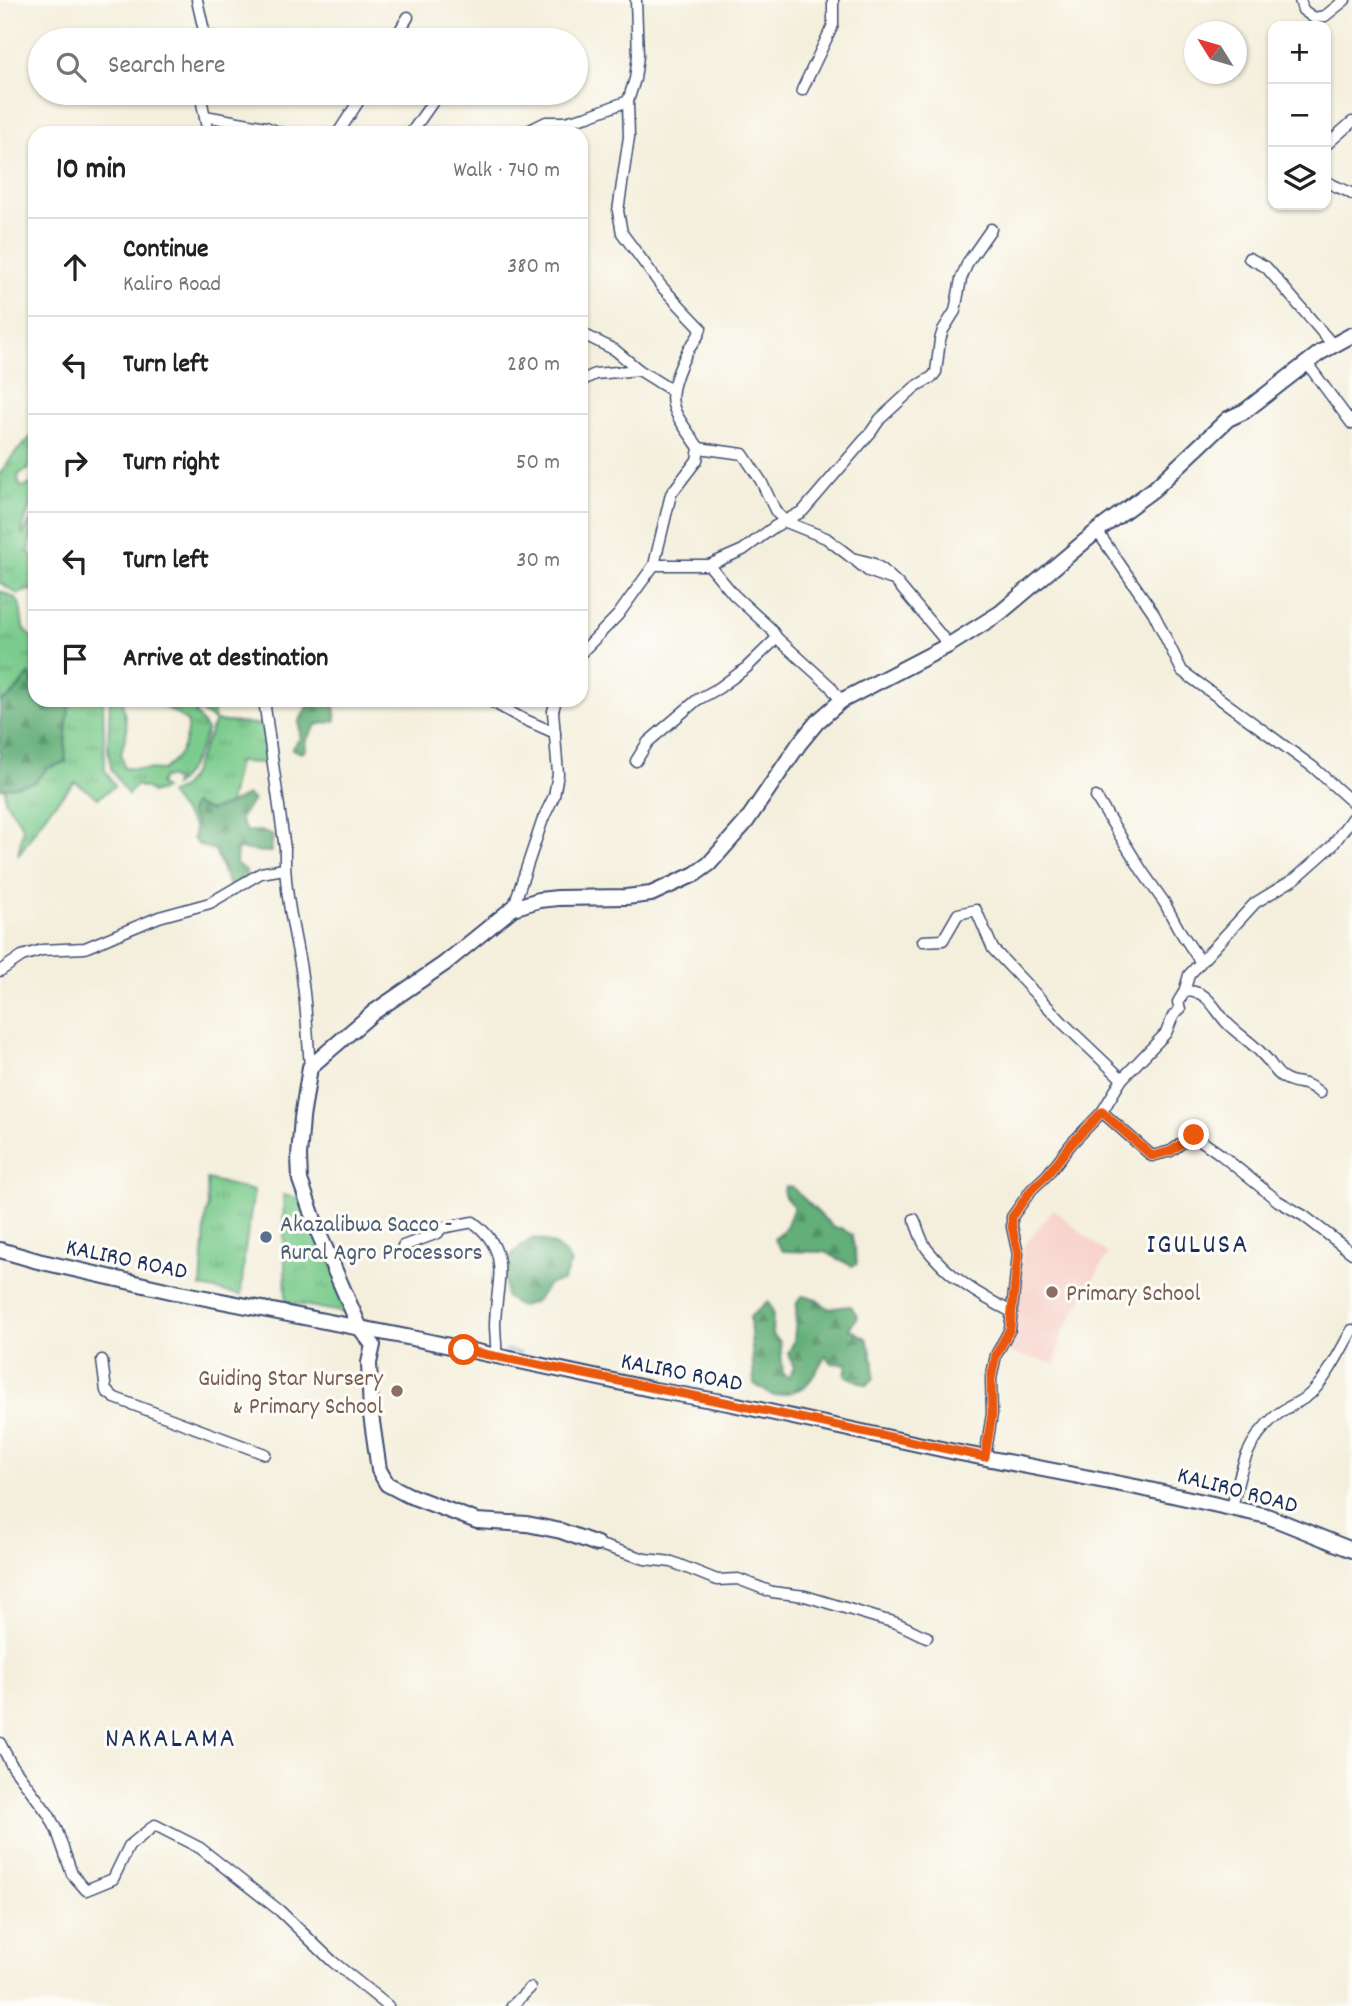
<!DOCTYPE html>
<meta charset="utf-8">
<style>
body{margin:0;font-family:Dekko,sans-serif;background:#f6f6f6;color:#222}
.controls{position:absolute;right:21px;top:21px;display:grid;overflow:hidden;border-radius:14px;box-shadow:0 2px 5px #0004}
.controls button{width:63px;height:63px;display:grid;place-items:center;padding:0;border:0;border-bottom:2px solid #e0e0e0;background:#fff;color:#222;font:35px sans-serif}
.compass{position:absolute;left:1184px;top:21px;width:63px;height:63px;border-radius:50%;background:#fff;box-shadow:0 2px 5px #0004;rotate:307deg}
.stop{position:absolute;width:21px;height:21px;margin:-16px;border:5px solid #ea580c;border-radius:50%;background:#fff}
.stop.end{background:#ea580c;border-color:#fff;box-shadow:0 2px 7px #0008}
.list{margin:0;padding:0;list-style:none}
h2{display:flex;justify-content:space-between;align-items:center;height:91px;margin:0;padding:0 28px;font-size:30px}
h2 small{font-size:23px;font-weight:400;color:#767676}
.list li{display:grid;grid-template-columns:46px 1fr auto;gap:21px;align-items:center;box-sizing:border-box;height:98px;padding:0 28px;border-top:2px solid #e0e0e0}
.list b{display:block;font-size:26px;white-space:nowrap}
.list p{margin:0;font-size:23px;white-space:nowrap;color:#767676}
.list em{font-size:23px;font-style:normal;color:#767676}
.icon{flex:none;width:38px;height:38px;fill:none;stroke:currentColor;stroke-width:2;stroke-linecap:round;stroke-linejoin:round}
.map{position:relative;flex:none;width:1352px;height:2006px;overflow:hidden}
.search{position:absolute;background:#fff;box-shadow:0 2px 5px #0004;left:28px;top:28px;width:560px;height:77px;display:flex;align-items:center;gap:18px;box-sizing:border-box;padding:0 24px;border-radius:38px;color:#767676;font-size:26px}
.panel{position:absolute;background:#fff;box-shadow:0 2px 5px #0004;left:28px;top:126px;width:560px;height:581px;border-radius:21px}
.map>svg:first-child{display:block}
.built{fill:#f7d0c9}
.grass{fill:url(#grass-tufts);stroke:#4a7d75;stroke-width:2}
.forest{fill:url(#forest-firs);stroke:#3f6f6b;stroke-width:2}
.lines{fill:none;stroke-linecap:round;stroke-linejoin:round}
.stream{stroke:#63addb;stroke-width:2.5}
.street-casing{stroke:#3c4c71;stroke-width:13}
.secondary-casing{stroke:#3c4c71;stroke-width:18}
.street{stroke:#fff;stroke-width:10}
.secondary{stroke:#fff;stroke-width:14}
.route{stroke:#ea580c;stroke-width:9}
.service-dot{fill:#5c6f8a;stroke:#fdfcf7;stroke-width:2.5}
.education-dot{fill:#8d6e63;stroke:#fdfcf7;stroke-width:2.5}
.labels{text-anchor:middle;stroke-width:6;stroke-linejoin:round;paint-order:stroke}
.service-label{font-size:24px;fill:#4e5e75;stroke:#fdfcf7;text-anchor:start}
.street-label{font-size:24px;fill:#1b2f5e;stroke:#fdfcf7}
.education-label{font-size:24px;fill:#785e54;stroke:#fdfcf7;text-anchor:start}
.quarter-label{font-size:28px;letter-spacing:2px;fill:#1b2f5e;stroke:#fdfcf7}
</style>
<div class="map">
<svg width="1352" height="2006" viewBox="0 0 1352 2006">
<defs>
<pattern id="grass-tufts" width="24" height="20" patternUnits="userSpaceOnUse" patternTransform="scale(1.75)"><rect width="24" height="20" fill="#7acb8c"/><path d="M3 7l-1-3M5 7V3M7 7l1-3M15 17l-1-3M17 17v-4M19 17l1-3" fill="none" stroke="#63a576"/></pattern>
<pattern id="forest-firs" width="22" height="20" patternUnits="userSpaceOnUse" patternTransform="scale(1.75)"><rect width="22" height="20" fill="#63af78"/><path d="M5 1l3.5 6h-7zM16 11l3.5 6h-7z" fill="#518f66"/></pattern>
</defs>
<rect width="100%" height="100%" fill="#fdfcf7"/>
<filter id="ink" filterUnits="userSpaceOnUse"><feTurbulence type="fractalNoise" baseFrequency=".0143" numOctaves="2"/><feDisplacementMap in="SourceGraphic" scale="14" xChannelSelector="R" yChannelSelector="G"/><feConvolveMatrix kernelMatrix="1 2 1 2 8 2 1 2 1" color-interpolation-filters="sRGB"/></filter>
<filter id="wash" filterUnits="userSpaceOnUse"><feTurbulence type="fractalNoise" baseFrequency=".00686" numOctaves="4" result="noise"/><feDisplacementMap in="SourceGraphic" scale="28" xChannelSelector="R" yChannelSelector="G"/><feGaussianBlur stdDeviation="1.57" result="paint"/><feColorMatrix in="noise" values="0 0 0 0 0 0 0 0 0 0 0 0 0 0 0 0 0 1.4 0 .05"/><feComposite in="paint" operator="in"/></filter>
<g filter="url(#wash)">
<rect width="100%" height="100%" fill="#f4efdc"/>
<path class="built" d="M1053,1209l55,45 -46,80 -7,30 -50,-12 8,-22 10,-83z"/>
<g class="grass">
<path d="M35,433c0,13 -5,23 -6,36l-10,5 -1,7 3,6 14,-4v8l-13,39 1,4 12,-21v19l-5,7 -1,13 6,9v31l-5,-2 -12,4 -18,-11v-110l14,-19z"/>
<path d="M0,591l15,7 5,7 3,22 12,15v48l-5,-15c-12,11 -14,21 -30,27z"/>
<path d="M69,700h34l2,70 10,16 -17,12 -23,-16 -27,29 -30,45 5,-29 -18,-27v-12l30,-6 12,-14 19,-6c-3,-21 3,-41 3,-62z"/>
<path d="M110,700h12l5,30 -6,24 3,14 39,2c19,-15 22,-22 25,-47 -10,-10 -22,-13 -32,-23h55l4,21 50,4 5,38 -32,-1 -9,42 -20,7 -19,2 6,11 -1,4 -26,-34 13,-6 9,-12 24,-55 -17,-11 -3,3 12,17c-5,17 -19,46 -33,56l1,-5 -7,-4 -6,1 -3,6 5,5 -13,4 -2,-4 -13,-4 -8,10 -17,-26 -3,-22z"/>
<path d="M207,1179l47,12 -9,58 -4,46 -40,-8 5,-73 2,-5z"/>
<path d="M283,1195l23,5 46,114 -66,-12z"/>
</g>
<g class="forest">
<path d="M30,674l5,16v10h34c0,21 -6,41 -3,62l-19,6 -12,14 -35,7v-87c16,-6 18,-16 30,-28z"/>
<path d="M317,700h9l8,4 2,17 -20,4 -11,17 1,7 -4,4 -10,-4 8,-11 -1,-17 10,-16z"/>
<path d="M247,795l6,5 -13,19 6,12h15l12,4 -2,17c-12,1 -22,-3 -34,-3l-1,15 10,7v10l-6,5h-11l-14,-36 -16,-5 -6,-6 3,-15 -6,-11 3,-9 17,7 16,-5z"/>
<path d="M786,1186l6,1 42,41h7l11,7 5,28 -5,3 -27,-14 -42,-1 -9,-12 12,-12 8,-20 -9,-10 -2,-7z"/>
<path d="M533,1238c18,4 28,8 38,25l-8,18 -14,3 -14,18 -16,5 -13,-10c-2,-36 -4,-38 27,-59z"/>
<path d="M802,1296l12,2 14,10 23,-2 7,11 -9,11 18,11 7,24v15l-7,7 -22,-9 2,-12 -15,-1 -6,-8c-19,30 -16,35 -53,41l-19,-12 -4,-67 18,-16 5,11 -1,22 8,8 3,31 5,5 6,-10 -6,-15 6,-11 3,-40z"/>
</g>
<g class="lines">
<path class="stream" d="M505,1350l15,3"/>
</g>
</g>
<g filter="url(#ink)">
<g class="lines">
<g class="street-casing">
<g id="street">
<path d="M197,0l7,31 -2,9"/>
<path d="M1300,0l3,10 11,8 11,-2 20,-16"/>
<path d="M394,40l14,-23"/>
<path d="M802,90l31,-65v-25"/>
<path d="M200,93l8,40"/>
<path d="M205,116l61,11 15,6"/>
<path d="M338,133l26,-40"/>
<path d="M411,133l28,-40"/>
<path d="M524,133l22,-11h19l23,-6 40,-15"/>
<path d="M1326,145l26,-23"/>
<path d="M1326,181c8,6 17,7 26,13"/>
<path d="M1249,258l17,9 67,78"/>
<path d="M581,333l34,17 24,20 32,20"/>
<path d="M1306,362l46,62"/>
<path d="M581,381l14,-7 44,-4"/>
<path d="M699,448l44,6 18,27 15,31 10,10 40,16 26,20 20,5 10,6 16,15 51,61"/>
<path d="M1097,531l56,81 29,59 131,96 39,35"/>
<path d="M857,562l11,9 22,8"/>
<path d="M654,565h55l34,-15 31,-23 29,-16 68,-79 9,-13 35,-32 17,-10 4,-5 4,-32 3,-10 12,-19 6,-32 7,-17 23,-33"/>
<path d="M709,565l25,30 37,34 6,9 53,48 11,15"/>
<path d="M581,653l37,-38 36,-50 17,-71 26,-34 2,-12c-27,-40 -37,-43 -14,-92 4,-10 14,-17 16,-28l-39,-41 -40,-54 -4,-22 11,-74 -1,-36 7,-22 3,-23 -2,-56"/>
<path d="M264,700l21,149c-1,38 7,72 14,109 7,35 8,73 11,109"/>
<path d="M489,700l32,18 34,15"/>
<path d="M636,761l12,-19 49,-42 22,-12 27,-20 31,-30"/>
<path d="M1096,797l46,74 22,31 14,26 22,33"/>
<path d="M513,908l30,-89 11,-23 4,-22 -5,-63 3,-11"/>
<path d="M923,941l20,-1 15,-26 18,-4 17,39 70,74 59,56"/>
<path d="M0,971l22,-15 20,-6 43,-2 74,-31 51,-14 51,-30 23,-4"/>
<path d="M1184,992l5,-17 66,-72 41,-25 36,-32 20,-28"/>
<path d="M1102,1112l50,44 19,-5 22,-16 27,19 58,47 26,15 48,37"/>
<path d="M914,1219c4,9 7,22 13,30 23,29 53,47 85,63"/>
<path d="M403,1246l35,-13 3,-5 32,-6c40,30 23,60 22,102 0,11 2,22 1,33"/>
<path d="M102,1360l4,31 9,7 150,56"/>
<path d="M985,1457l7,-43 -1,-35 5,-24 14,-26 8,-75 -6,-27v-10l20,-28 15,-14 25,-32 30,-31 20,-33 44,-46 7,-17 7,-7 -2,-7 6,-10c23,-4 29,16 42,30 11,12 26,20 37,33 7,6 11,16 18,21 15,11 22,2 39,17"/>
<path d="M1232,1509c8,-39 14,-69 46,-95 10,-8 23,-12 32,-20 18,-17 30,-43 42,-64"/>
<path d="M597,1544l48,15 27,3 45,18 21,-1 34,13 33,4 80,24c15,2 27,12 42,17"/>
<path d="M0,1743l11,21 38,51 8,16 15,43 14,16 27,-11 16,-33 26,-21 45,23 80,63 52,50 56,45"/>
<path d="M512,2006l18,-18"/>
</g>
</g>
<g class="secondary-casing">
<g id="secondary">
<path d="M0,1250l38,11 137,31 242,47 238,51 73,13 227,49 181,35 131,29 85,34"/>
<path d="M597,1544l-36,-13 -34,-7 -50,-3 -69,-26 -21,-11 -8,-14 -8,-55 -2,-52 4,-18 -13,-17 -41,-94 -19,-54 -1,-24 3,-38 8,-51 64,-55 70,-48 69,-56 26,-8 19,-2 68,-1 25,-3 44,-20 14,-10 37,-42 53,-78 18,-22 24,-21 108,-56 51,-32 97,-82 57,-42 74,-70 17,-8 76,-59 31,-17"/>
</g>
</g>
<use href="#street" class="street"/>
<use href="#secondary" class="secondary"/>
</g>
</g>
<g class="lines" filter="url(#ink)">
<path class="route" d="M464,1350l265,53 256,54 7,-43 -1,-35 5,-24 14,-26 8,-75 -6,-27v-10l20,-28 15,-14 25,-32 30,-31 50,44 19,-5 23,-16"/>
</g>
<circle class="service-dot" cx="266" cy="1237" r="7"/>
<g class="education-dot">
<circle cx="1052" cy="1292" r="7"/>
<circle cx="397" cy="1391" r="7"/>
</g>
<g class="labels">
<g class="service-label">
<text x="280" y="1231">Akazalibwa Sacco -<tspan x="280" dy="28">Rural Agro Processors</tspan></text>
</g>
<g class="street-label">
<text transform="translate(127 1258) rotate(12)" y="8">KALIRO ROAD</text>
<text transform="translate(682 1371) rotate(11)" y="8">KALIRO ROAD</text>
<text transform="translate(1238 1489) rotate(15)" y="8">KALIRO ROAD</text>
</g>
<g class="education-label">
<text x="1066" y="1300">Primary School</text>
<text x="383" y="1385" text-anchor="end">Guiding Star Nursery<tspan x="383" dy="28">&amp; Primary School</tspan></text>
</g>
<g class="quarter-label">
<text x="1198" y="1252">IGULUSA</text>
<text x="171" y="1746">NAKALAMA</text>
</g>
</g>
</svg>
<div class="controls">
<button>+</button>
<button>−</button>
<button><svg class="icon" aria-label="layers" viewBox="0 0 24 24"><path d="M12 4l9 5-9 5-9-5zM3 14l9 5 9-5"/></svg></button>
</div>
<svg class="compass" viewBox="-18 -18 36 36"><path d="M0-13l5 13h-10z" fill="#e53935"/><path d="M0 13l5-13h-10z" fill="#767676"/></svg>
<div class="stop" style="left:464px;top:1350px"></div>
<div class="stop end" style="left:1194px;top:1135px"></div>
<div class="search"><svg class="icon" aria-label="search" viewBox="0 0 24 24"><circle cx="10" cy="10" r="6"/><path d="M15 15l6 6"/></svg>Search here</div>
<section class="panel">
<h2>10 min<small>Walk · 740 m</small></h2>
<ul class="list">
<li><svg class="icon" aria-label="ahead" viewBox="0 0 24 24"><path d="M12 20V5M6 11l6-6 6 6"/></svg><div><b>Continue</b><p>Kaliro Road</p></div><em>380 m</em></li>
<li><svg class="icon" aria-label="left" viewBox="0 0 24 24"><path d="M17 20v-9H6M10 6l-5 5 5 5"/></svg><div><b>Turn left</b></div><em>280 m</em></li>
<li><svg class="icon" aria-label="right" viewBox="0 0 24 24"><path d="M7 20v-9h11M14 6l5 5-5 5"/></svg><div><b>Turn right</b></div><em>50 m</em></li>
<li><svg class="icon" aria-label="left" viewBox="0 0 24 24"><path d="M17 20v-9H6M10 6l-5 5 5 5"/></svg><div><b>Turn left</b></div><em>30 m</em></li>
<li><svg class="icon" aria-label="arrive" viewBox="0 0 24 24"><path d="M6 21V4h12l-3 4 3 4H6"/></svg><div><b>Arrive at destination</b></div></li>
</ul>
</section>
</div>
